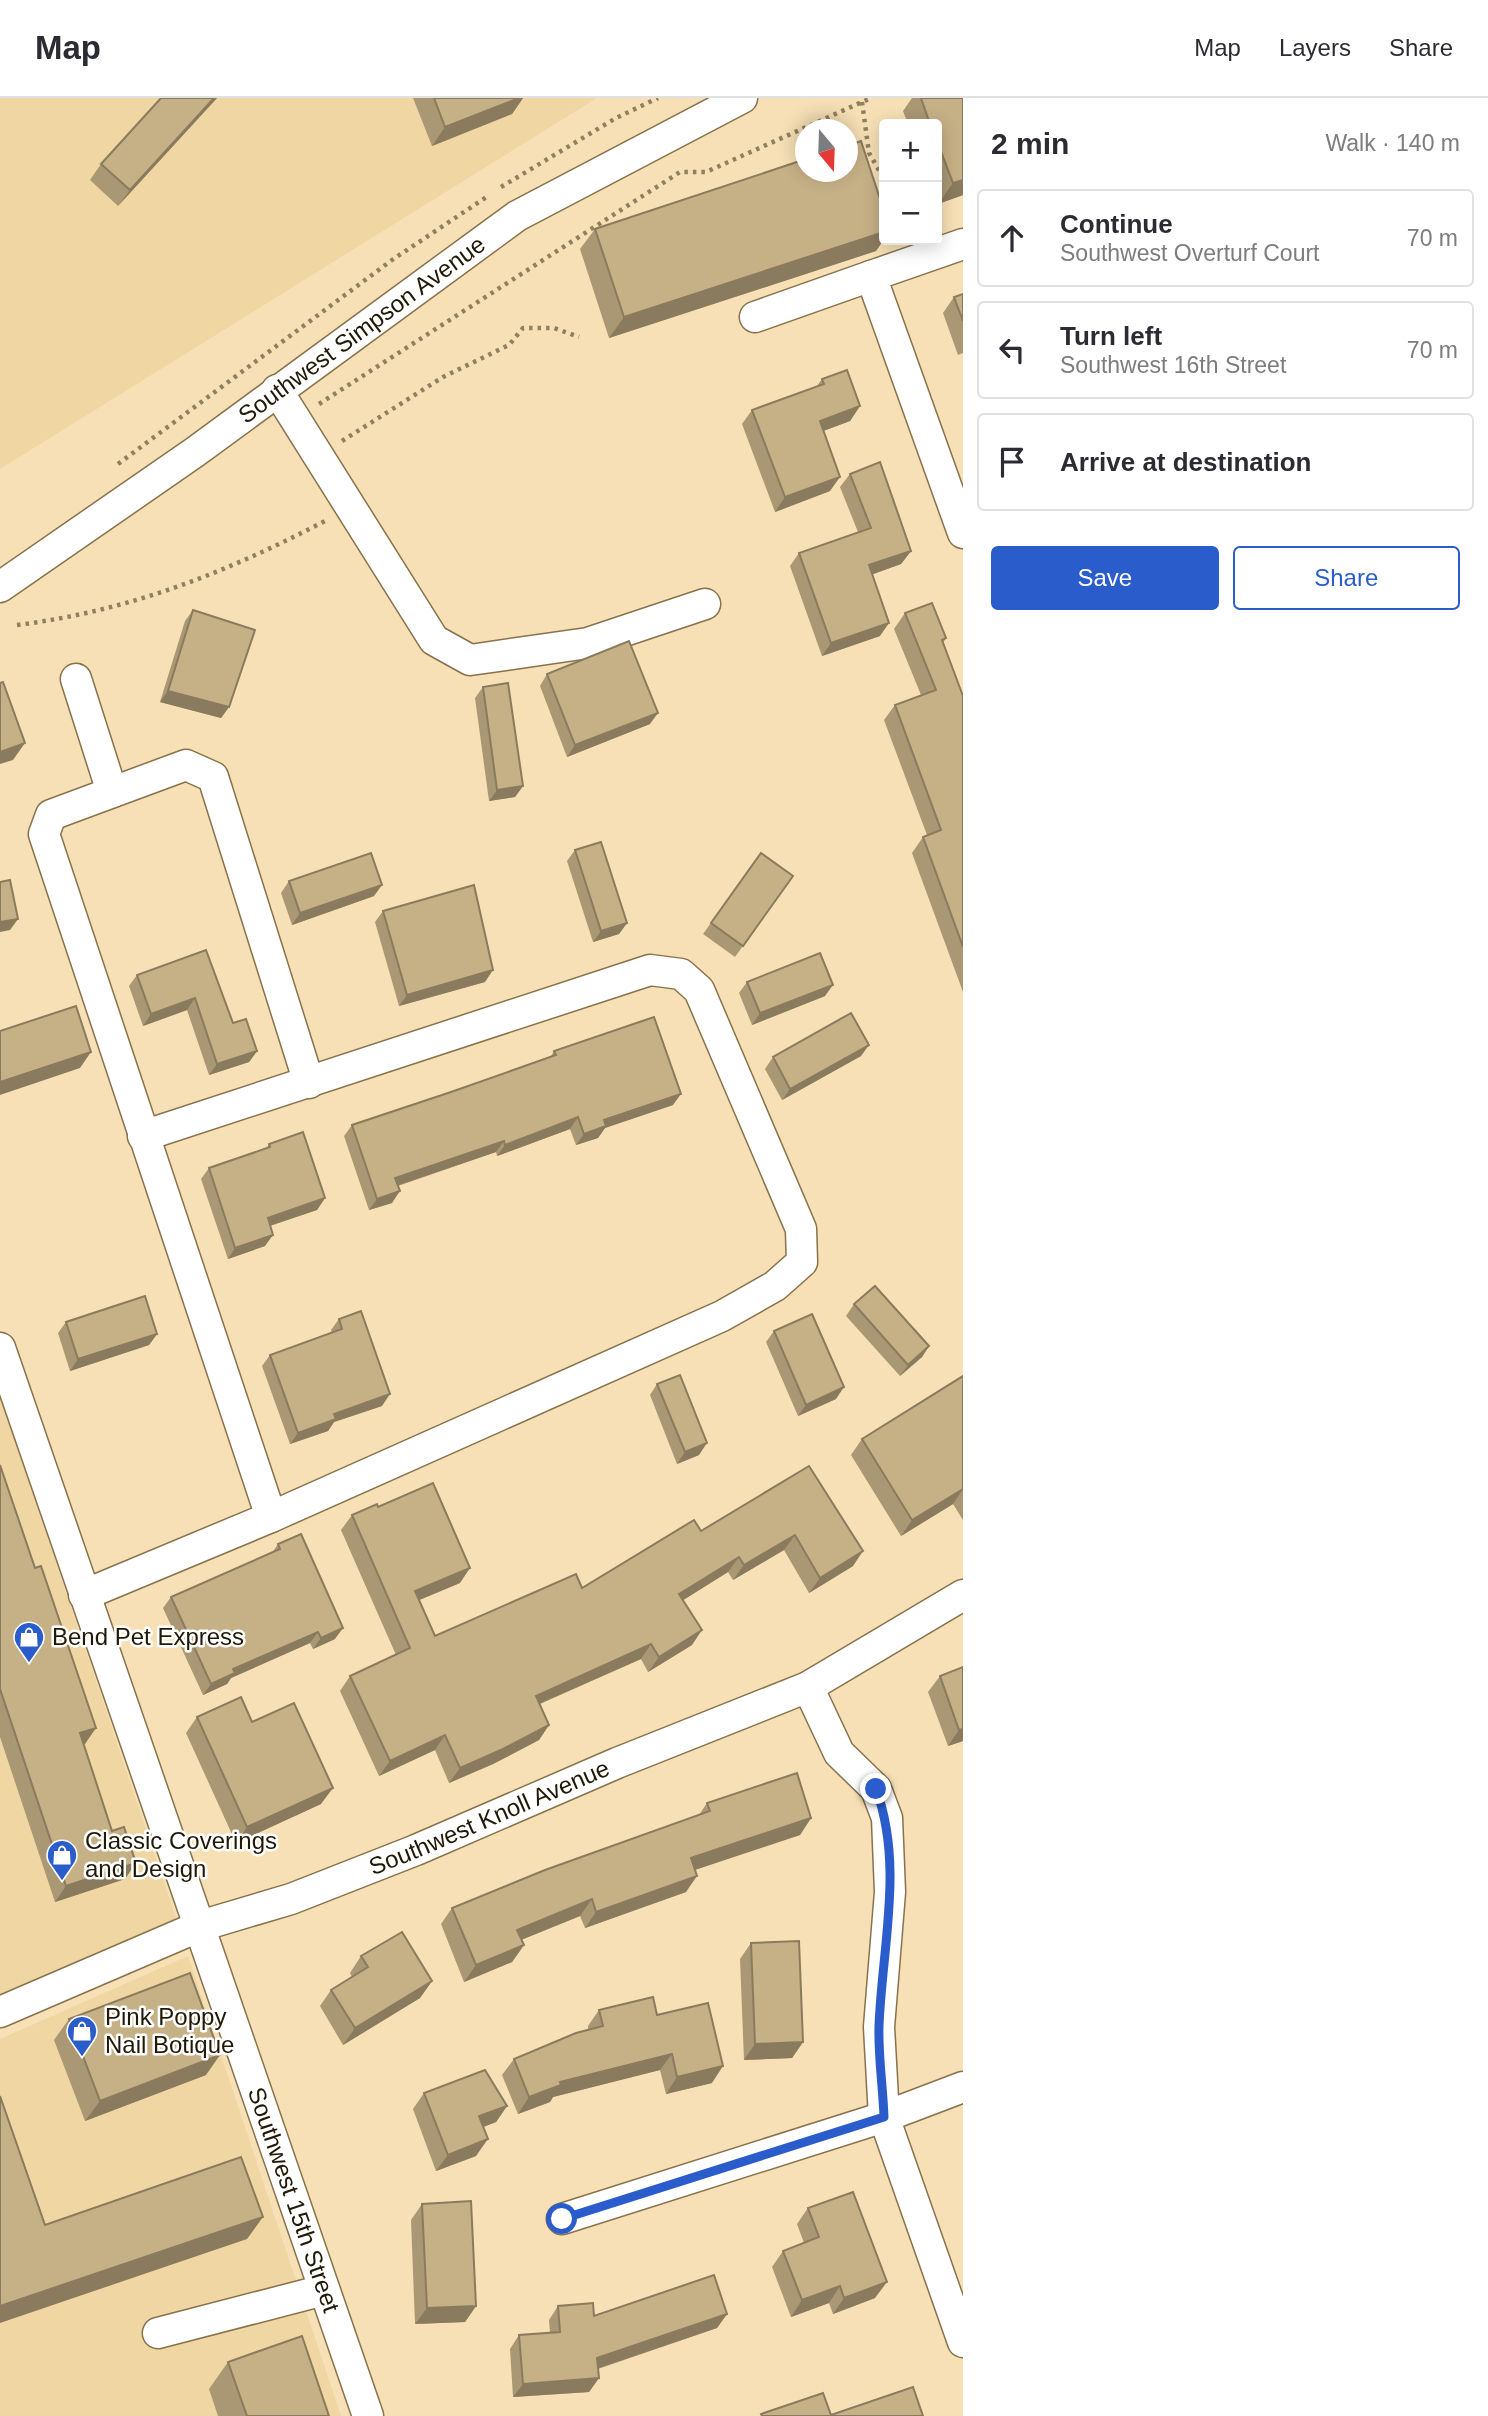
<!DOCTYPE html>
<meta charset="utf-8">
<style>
body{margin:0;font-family:Arial,sans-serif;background:#f7f7f7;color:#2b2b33}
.controls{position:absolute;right:21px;top:21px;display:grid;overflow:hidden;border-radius:7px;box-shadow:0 4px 18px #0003}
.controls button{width:63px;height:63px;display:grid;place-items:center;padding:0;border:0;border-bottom:2px solid #e1e1e2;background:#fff;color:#2b2b33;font:35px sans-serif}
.compass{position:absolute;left:795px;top:21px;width:63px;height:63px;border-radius:50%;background:#fff;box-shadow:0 4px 18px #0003;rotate:161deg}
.stop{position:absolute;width:21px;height:21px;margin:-16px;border:5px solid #2a5dcb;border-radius:50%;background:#fff}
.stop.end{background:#2a5dcb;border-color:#fff;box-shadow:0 2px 7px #0008}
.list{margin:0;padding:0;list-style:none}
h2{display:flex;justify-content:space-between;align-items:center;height:91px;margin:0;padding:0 28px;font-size:30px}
h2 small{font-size:23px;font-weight:400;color:#7c7c81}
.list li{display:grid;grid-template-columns:46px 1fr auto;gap:21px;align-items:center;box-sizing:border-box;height:98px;margin:0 14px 14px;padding:0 14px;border:2px solid #e1e1e2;border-radius:7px}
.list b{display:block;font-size:26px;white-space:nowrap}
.list p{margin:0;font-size:23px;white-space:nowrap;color:#7c7c81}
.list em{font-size:23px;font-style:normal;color:#7c7c81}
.actions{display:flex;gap:14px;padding:21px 28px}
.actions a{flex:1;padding:16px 0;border:2px solid #2a5dcb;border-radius:7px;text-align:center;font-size:24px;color:#2a5dcb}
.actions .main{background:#2a5dcb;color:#fff}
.icon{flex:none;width:38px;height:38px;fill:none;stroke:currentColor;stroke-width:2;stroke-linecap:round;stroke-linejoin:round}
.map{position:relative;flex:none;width:963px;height:2318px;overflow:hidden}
header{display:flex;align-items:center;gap:42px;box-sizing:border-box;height:98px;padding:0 35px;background:#fff;border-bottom:2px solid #e1e1e2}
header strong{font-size:33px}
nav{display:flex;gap:38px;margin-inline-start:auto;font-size:24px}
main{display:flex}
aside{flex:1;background:#fff}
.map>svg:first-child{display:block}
.built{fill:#f0d6a3}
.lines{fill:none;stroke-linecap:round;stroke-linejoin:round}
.minor-casing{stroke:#87724b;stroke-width:33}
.path{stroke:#908061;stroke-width:4.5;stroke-dasharray:3.5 5;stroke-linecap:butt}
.minor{stroke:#fff;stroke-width:30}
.wall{fill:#aa9773}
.shaded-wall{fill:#8b7b5e}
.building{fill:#c6b086;stroke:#8b7b5e;stroke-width:2}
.route{stroke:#2a5dcb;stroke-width:9}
.labels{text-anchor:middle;stroke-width:5;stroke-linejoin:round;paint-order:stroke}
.street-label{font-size:24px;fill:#211908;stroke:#fff}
.poi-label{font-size:24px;fill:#211908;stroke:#fff;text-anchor:start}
</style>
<header>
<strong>Map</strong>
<nav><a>Map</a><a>Layers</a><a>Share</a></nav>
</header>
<main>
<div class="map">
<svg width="963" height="2318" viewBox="0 0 963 2318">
<rect width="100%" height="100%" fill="#f7e0b5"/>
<g class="built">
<path d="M0,0h597l-597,371z"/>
<path d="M0,1298l177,525 -177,76z"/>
<path d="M188,1858l153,460h-341v-377z"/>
</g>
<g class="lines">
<g class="minor-casing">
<g id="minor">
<path d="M871,178l92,-32"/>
<path d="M755,219l116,-41 92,257"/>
<path d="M277,292l157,250 36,20 118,-17 117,-39"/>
<path id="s1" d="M0,489l195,-135 322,-236 225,-118"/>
<path d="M76,581l36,113"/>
<path id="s2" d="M0,1250l368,1068"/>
<path d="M271,1419l-227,-683 7,-19 135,-50 27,12 96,306"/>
<path d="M84,1497l187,-78 451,-201 53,-30 27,-24 -1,-33 -102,-239 -18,-16 -31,-4 -507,166"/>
<path d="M808,1589l31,66 37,36 11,29 3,74 -11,135 5,90 79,225"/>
<path id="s3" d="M0,1914l200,-86 91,-27 125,-49 201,-87 191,-76 155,-92"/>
<path d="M562,2121l322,-102 79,-30"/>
<path d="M158,2235l166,-43"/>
</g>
</g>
<g class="path">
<path d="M862,4l7,51 15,26"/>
<path d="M501,89l115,-69 42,-20"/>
<path d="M319,306l361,-232h26l165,-74"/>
<path d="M342,343l101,-64 66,-32 14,-17h31l25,9"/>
<path d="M118,366l274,-204 96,-64"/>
<path d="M17,527c112,-14 208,-52 308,-104"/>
</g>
<use href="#minor" class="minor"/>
</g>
<g class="wall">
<path d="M161,0h56l-99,108 -28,-26 11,-16z"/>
<path d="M413,0h110l-11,16 -80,32z"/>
<path d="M912,0h51v97l-25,9 -1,-3v-77h-29l-5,-13z"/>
<path d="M884,113v28l-8,12 -267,87 -29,-89 15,-20z"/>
<path d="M963,196v59l-5,2 -15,-42 11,-16z"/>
<path d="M822,281l38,27 -10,15 -27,10 7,60 -55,21 -33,-88 10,-14 65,-24z"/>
<path d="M850,376l61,77 -10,13 -29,10 8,62 -58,20 -32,-90 9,-13 59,-21 -18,-45z"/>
<path d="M193,512l36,97 -8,11 -61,-16 25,-81z"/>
<path d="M905,515l41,25 -3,5 20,53v296l-51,-139 11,-16 4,-2 -43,-115 11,-15 26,-10 -27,-66z"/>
<path d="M547,576l103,50 -83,33 -27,-71z"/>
<path d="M483,589l40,99 -8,11 -26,4 -14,-103z"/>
<path d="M575,752l52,73 -8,11 -26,8 -26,-81z"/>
<path d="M761,755l32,23 -58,81 -32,-23z"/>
<path d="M289,783l85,15 -82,29 -11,-32z"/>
<path d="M383,813l102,71 -86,24 -24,-84z"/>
<path d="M206,852l27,73 24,28 -8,11 -40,13 -22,-65 -44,16 -14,-40 8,-11z"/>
<path d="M747,884l78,14 -73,29 -13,-32z"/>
<path d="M554,953l119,54 -68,23 -7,10 -22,7 -6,-16 -73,27 -1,-4 -98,34 -6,17 -23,7 -25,-74 8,-11 99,-33 100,-36z"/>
<path d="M861,958l-79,44 -17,-31 8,-12z"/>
<path d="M269,1046l56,54 -8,12 -47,16 -5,20 -37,13 -27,-80 8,-11 57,-19z"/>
<path d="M854,1206l75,42 -7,11 -22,19 -54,-60z"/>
<path d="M339,1221l43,87 -48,16 -6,9 -38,13 -28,-78 8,-11 62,-22 -1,-3z"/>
<path d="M66,1224l91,12 -8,11 -79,26 -12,-38z"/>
<path d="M774,1233l62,68 -38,17 -32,-74z"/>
<path d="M963,1278v144l-10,-16 -52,32 -50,-81 11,-16z"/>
<path d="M657,1286l42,71 -22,9 -27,-69z"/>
<path d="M0,1367l85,279h-2l42,135 -70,23 -55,-165z"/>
<path d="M809,1368l44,100 -44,27 -25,-43 -51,30 -5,-8 -45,28 9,45 -44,27 -7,-13 -101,45 9,21 -10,15 -46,24 -44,19 -14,-33 -56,26 -39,-85 10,-15 46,-21 -55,-125 11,-15 26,-8 82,76 -41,17 16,36 147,-48 119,-57z"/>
<path d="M278,1446l57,95 -22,10 -3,-6 -79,35 -4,6 -24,11 -40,-87 8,-11 101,-44z"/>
<path d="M963,1569v74l-15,5 -20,-54 12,-16z"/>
<path d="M197,1619l55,5 69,82 -85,39 -50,-110z"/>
<path d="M707,1705l104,15 -11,17 -105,34 -9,23 -101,36 -5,-12 -59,24 3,5 -12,17 -48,20 -23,-58 11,-16 247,-93z"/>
<path d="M751,1845l52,99 -11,16 -48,2 -4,-101z"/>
<path d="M361,1858l71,25 -12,17 -77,47 -23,-39 11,-16 21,-13 -2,-4z"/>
<path d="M599,1912l58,5 55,68 -46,11 -6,-24 -107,27 -3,5 -32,12 -16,-39 12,-16 74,-29v-4z"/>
<path d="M69,1921l137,56 -121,46 -31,-81z"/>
<path d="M424,1995l83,13 -11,16 -13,5 -7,29 -40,15 -23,-62z"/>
<path d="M422,2106l54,102 -11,16 -50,2 -4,-104z"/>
<path d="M808,2110l67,90 -42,16 -4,-11 -38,14 -19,-50 11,-16 21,-8 -7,-19z"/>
<path d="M558,2208l36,10 133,-2 -10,14 -119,41 1,9 -10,14 -76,5 -3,-48 9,-14 31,-2 -1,-13z"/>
<path d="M228,2264l101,54h-111l-9,-27z"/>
</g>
<g class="shaded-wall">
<path d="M214,0h3l-99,108 12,-16z"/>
<path d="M519,0h4l-11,16 -80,32 13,-19z"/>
<path d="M963,82v15l-25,9 15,-21z"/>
<path d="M884,134v7l-8,12 -267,87 15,-21z"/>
<path d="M860,308l-10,15 -40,15 10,-15z"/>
<path d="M840,379l-10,14 -55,21 10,-15z"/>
<path d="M911,453l-10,13 -41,15 9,-14z"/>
<path d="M889,525l-9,13 -58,20 9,-13z"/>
<path d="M168,593l61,16 -8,11 -61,-16z"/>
<path d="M658,615l-8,11 -83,33 8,-12z"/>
<path d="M25,645l-12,17 -13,4v-12z"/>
<path d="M523,688l-8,11 -26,4 8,-11z"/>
<path d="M382,787l-8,11 -82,29 8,-12z"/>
<path d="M18,821l-8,11 -10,2v-10z"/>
<path d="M627,825l-8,11 -26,8 8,-11z"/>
<path d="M493,872l-8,12 -86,24 8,-11z"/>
<path d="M833,887l-8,11 -73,29 8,-12z"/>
<path d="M195,900l-8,12 -44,16 8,-12z"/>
<path d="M869,947l-8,11 -79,44 8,-11z"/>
<path d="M257,953l-8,11 -40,13 8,-11z"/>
<path d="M91,954l-11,16 -80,27v-13z"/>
<path d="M681,996l-8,11 -68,23 -7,10 -22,7 8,-11 20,-14z"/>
<path d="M578,1019l-8,12 -73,27 8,-11z"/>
<path d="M504,1043l-8,11 -109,37 8,-11z"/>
<path d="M400,1093l-8,12 -23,7 8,-11z"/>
<path d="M325,1100l-8,12 -57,19 8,-11z"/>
<path d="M273,1137l-8,11 -37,13 7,-11z"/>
<path d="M157,1236l-8,11 -79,26 8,-12z"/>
<path d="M929,1248l-7,11 -22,19 8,-11z"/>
<path d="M844,1289l-8,12 -38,17 8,-11z"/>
<path d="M390,1296l-8,12 -48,16 -6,9 -38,13 8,-11 36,-19z"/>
<path d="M707,1345l-8,12 -22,9 8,-12z"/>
<path d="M963,1391l-10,15 -52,32 11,-16z"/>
<path d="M795,1437l-11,15 -51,30 11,-15z"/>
<path d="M863,1453l-10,15 -44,27 11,-15z"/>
<path d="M739,1459l-11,15 -59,37 10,-15z"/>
<path d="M470,1470l-10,15 -55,23 10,-15z"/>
<path d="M343,1530l-8,11 -22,10 8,-11z"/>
<path d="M702,1532l-10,15 -44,27 11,-15z"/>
<path d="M318,1534l-8,11 -79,35 -4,6 -24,11 8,-11 22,-15z"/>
<path d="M651,1546l-10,15 -116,51 11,-14z"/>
<path d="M549,1627l-10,15 -46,24 -44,19 11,-15z"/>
<path d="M96,1630l-11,16 -16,5 11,-16z"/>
<path d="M963,1631v12l-15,5 11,-16z"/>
<path d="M445,1637l-10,15 -56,26 11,-15z"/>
<path d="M333,1690l-12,16 -85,39 11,-16z"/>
<path d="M811,1720l-11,17 -120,40 11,-17z"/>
<path d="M136,1765l-11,16 -70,23 11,-16z"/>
<path d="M697,1778l-11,16 -101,36 11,-16z"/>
<path d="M592,1801l-12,17 -74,30 11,-16z"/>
<path d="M524,1847l-12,17 -48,20 12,-17z"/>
<path d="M432,1883l-12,17 -77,47 12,-17z"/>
<path d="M803,1944l-11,16 -48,2 11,-16z"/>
<path d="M672,1956l-12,16 -107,27 -3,5 -32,12 11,-17 31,-15z"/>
<path d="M220,1957l-14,20 -121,46 15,-20z"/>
<path d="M723,1968l-11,17 -46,11 11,-17z"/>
<path d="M507,2008l-11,16 -28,11 11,-17z"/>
<path d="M488,2041l-12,17 -40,15 12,-16z"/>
<path d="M263,2119l-16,22 -247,84v-17z"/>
<path d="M887,2184l-12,16 -42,16 11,-16z"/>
<path d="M840,2188l-11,17 -38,14 11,-17z"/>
<path d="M476,2208l-11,16 -50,2 12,-16z"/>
<path d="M727,2216l-10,14 -130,44 10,-14z"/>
<path d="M599,2280l-10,14 -76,5 10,-13z"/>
</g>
<g class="building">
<path d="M161,0h53l-84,92 -29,-26z"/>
<path d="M434,0h85l-74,29z"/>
<path d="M921,0h42v82l-10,3 -16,-42v-17h-7z"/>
<path d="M861,43l23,70v21l-260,85 -29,-88 211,-70v13h42v-27z"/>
<path d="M963,196v27l-9,-24z"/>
<path d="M847,272l13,36 -40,15 20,56 -55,20 -33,-87 72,-26 -2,-5z"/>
<path d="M880,364l31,89 -42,14 20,58 -58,20 -32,-90 72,-25 -21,-54z"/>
<path d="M932,505l14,35 -4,2 21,56v251l-40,-110 18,-7 -46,-125 41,-15 -31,-77z"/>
<path d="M193,512l62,20 -26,77 -61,-16z"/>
<path d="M629,543l29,72 -83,32 -28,-71z"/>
<path d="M3,584l22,61 -25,9v-69z"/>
<path d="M508,585l15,103 -26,4 -14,-103z"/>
<path d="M601,744l26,81 -26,8 -26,-81z"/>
<path d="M371,755l11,32 -82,28 -11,-32z"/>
<path d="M761,755l32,23 -50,70 -32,-23z"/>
<path d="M10,782l8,39 -18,3v-40z"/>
<path d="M474,787l19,85 -86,25 -24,-84z"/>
<path d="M206,852l27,73 13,-4 11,32 -40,13 -22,-66 -44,16 -14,-39z"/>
<path d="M820,855l13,32 -73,28 -13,-31z"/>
<path d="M76,908l15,46 -91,30v-51z"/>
<path d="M851,915l18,32 -79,44 -17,-32z"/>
<path d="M654,919l27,77 -77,26 2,6 -22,8 -6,-17 -73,28 -1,-4 -109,37 5,13 -23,8 -25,-74 99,-33 105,-37 -2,-4z"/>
<path d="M303,1034l22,66 -57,20 5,17 -38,13 -26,-80 61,-21 -1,-3z"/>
<path d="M875,1188l54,60 -21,19 -54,-61z"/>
<path d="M145,1198l12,38 -79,25 -12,-37z"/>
<path d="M361,1213l29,83 -56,20 2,5 -38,14 -28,-78 72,-26 -3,-10z"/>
<path d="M812,1216l32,73 -38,18 -32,-74z"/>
<path d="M680,1277l27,68 -22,9 -28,-68z"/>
<path d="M963,1278v113l-51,31 -50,-81z"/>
<path d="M0,1367l35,103 6,-2 55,162 -16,5 32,98 12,-4 12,36 -70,23 -66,-197z"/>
<path d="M809,1368l54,85 -43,27 -25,-43 -51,30 -5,-8 -60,37 23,36 -43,27 -8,-13 -115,52 13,29 -46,24 -43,19 -15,-33 -55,26 -40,-85 60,-28 -58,-133 25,-11 1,3 55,-24 37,85 -55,23 20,45 141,-62 6,14 112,-68 7,11z"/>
<path d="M301,1436l42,94 -22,10 -3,-6 -85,37 2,4 -24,11 -40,-87 109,-48 -2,-5z"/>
<path d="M963,1569v62l-4,1 -19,-54z"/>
<path d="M241,1599l11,25 42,-19 39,85 -86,39 -50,-110z"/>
<path d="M797,1675l14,45 -120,40 6,18 -101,36 -4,-13 -75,31 7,15 -48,20 -24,-57 93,-38 165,-59 -3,-8z"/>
<path d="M402,1834l30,49 -77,47 -24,-38 37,-23 -7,-11z"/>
<path d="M799,1843l4,101 -48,2 -4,-101z"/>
<path d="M190,1875l30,82 -120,46 -31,-82z"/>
<path d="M653,1899l4,18 51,-12 15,63 -46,11 -5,-23 -112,28 1,3 -32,12 -15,-38 62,-26 27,-7 -4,-16z"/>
<path d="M485,1972l22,36 -28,10 9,23 -40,16 -24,-62z"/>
<path d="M0,1998l45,129 196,-68 22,60 -263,89z"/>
<path d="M853,2094l34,90 -43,16 -4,-12 -38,14 -19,-49 36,-14 -11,-29z"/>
<path d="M471,2103l5,105 -49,2 -5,-104z"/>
<path d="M714,2177l13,39 -130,44 2,20 -76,6 -4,-49 41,-3 -2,-26 35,-3 1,13z"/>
<path d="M302,2238l27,80h-82l-19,-54z"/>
<path d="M913,2289l10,29h-161l-1,-2 62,-21 8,22z"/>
</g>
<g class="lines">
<path class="route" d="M562,2121l322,-102c-1,-30 -6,-61 -5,-91 3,-79 25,-161 -3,-237"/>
</g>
<defs>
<g id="shop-pin" transform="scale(1.575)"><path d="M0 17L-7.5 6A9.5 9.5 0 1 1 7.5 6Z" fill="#2a5dcb" stroke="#fff"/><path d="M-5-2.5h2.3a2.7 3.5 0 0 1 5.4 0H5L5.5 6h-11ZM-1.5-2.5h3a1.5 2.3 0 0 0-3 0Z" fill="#fff"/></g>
</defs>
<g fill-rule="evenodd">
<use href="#shop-pin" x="29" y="1539"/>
<use href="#shop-pin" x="62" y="1757"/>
<use href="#shop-pin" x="82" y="1933"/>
</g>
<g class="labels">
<g class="street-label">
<text dy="8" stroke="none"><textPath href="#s1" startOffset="444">Southwest Simpson Avenue</textPath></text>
<text dy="8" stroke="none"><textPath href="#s3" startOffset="527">Southwest Knoll Avenue</textPath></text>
<text dy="8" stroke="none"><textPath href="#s2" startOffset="901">Southwest 15th Street</textPath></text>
</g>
<g class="poi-label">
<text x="52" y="1547">Bend Pet Express</text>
<text x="85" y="1751">Classic Coverings<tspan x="85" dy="28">and Design</tspan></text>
<text x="105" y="1927">Pink Poppy<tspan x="105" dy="28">Nail Botique</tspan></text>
</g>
</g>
</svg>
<div class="controls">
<button>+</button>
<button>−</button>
</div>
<svg class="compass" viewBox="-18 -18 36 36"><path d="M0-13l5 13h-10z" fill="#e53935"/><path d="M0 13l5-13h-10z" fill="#7c7c81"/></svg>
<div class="stop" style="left:562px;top:2121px"></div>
<div class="stop end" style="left:876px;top:1691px"></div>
</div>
<aside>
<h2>2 min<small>Walk · 140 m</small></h2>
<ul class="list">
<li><svg class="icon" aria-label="ahead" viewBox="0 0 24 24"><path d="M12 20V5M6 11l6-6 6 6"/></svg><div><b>Continue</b><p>Southwest Overturf Court</p></div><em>70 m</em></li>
<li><svg class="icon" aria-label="left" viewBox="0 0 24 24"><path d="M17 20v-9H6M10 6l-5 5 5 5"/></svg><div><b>Turn left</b><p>Southwest 16th Street</p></div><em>70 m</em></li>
<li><svg class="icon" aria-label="arrive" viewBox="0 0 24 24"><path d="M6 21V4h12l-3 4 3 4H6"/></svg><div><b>Arrive at destination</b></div></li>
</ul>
<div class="actions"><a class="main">Save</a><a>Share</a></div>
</aside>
</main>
